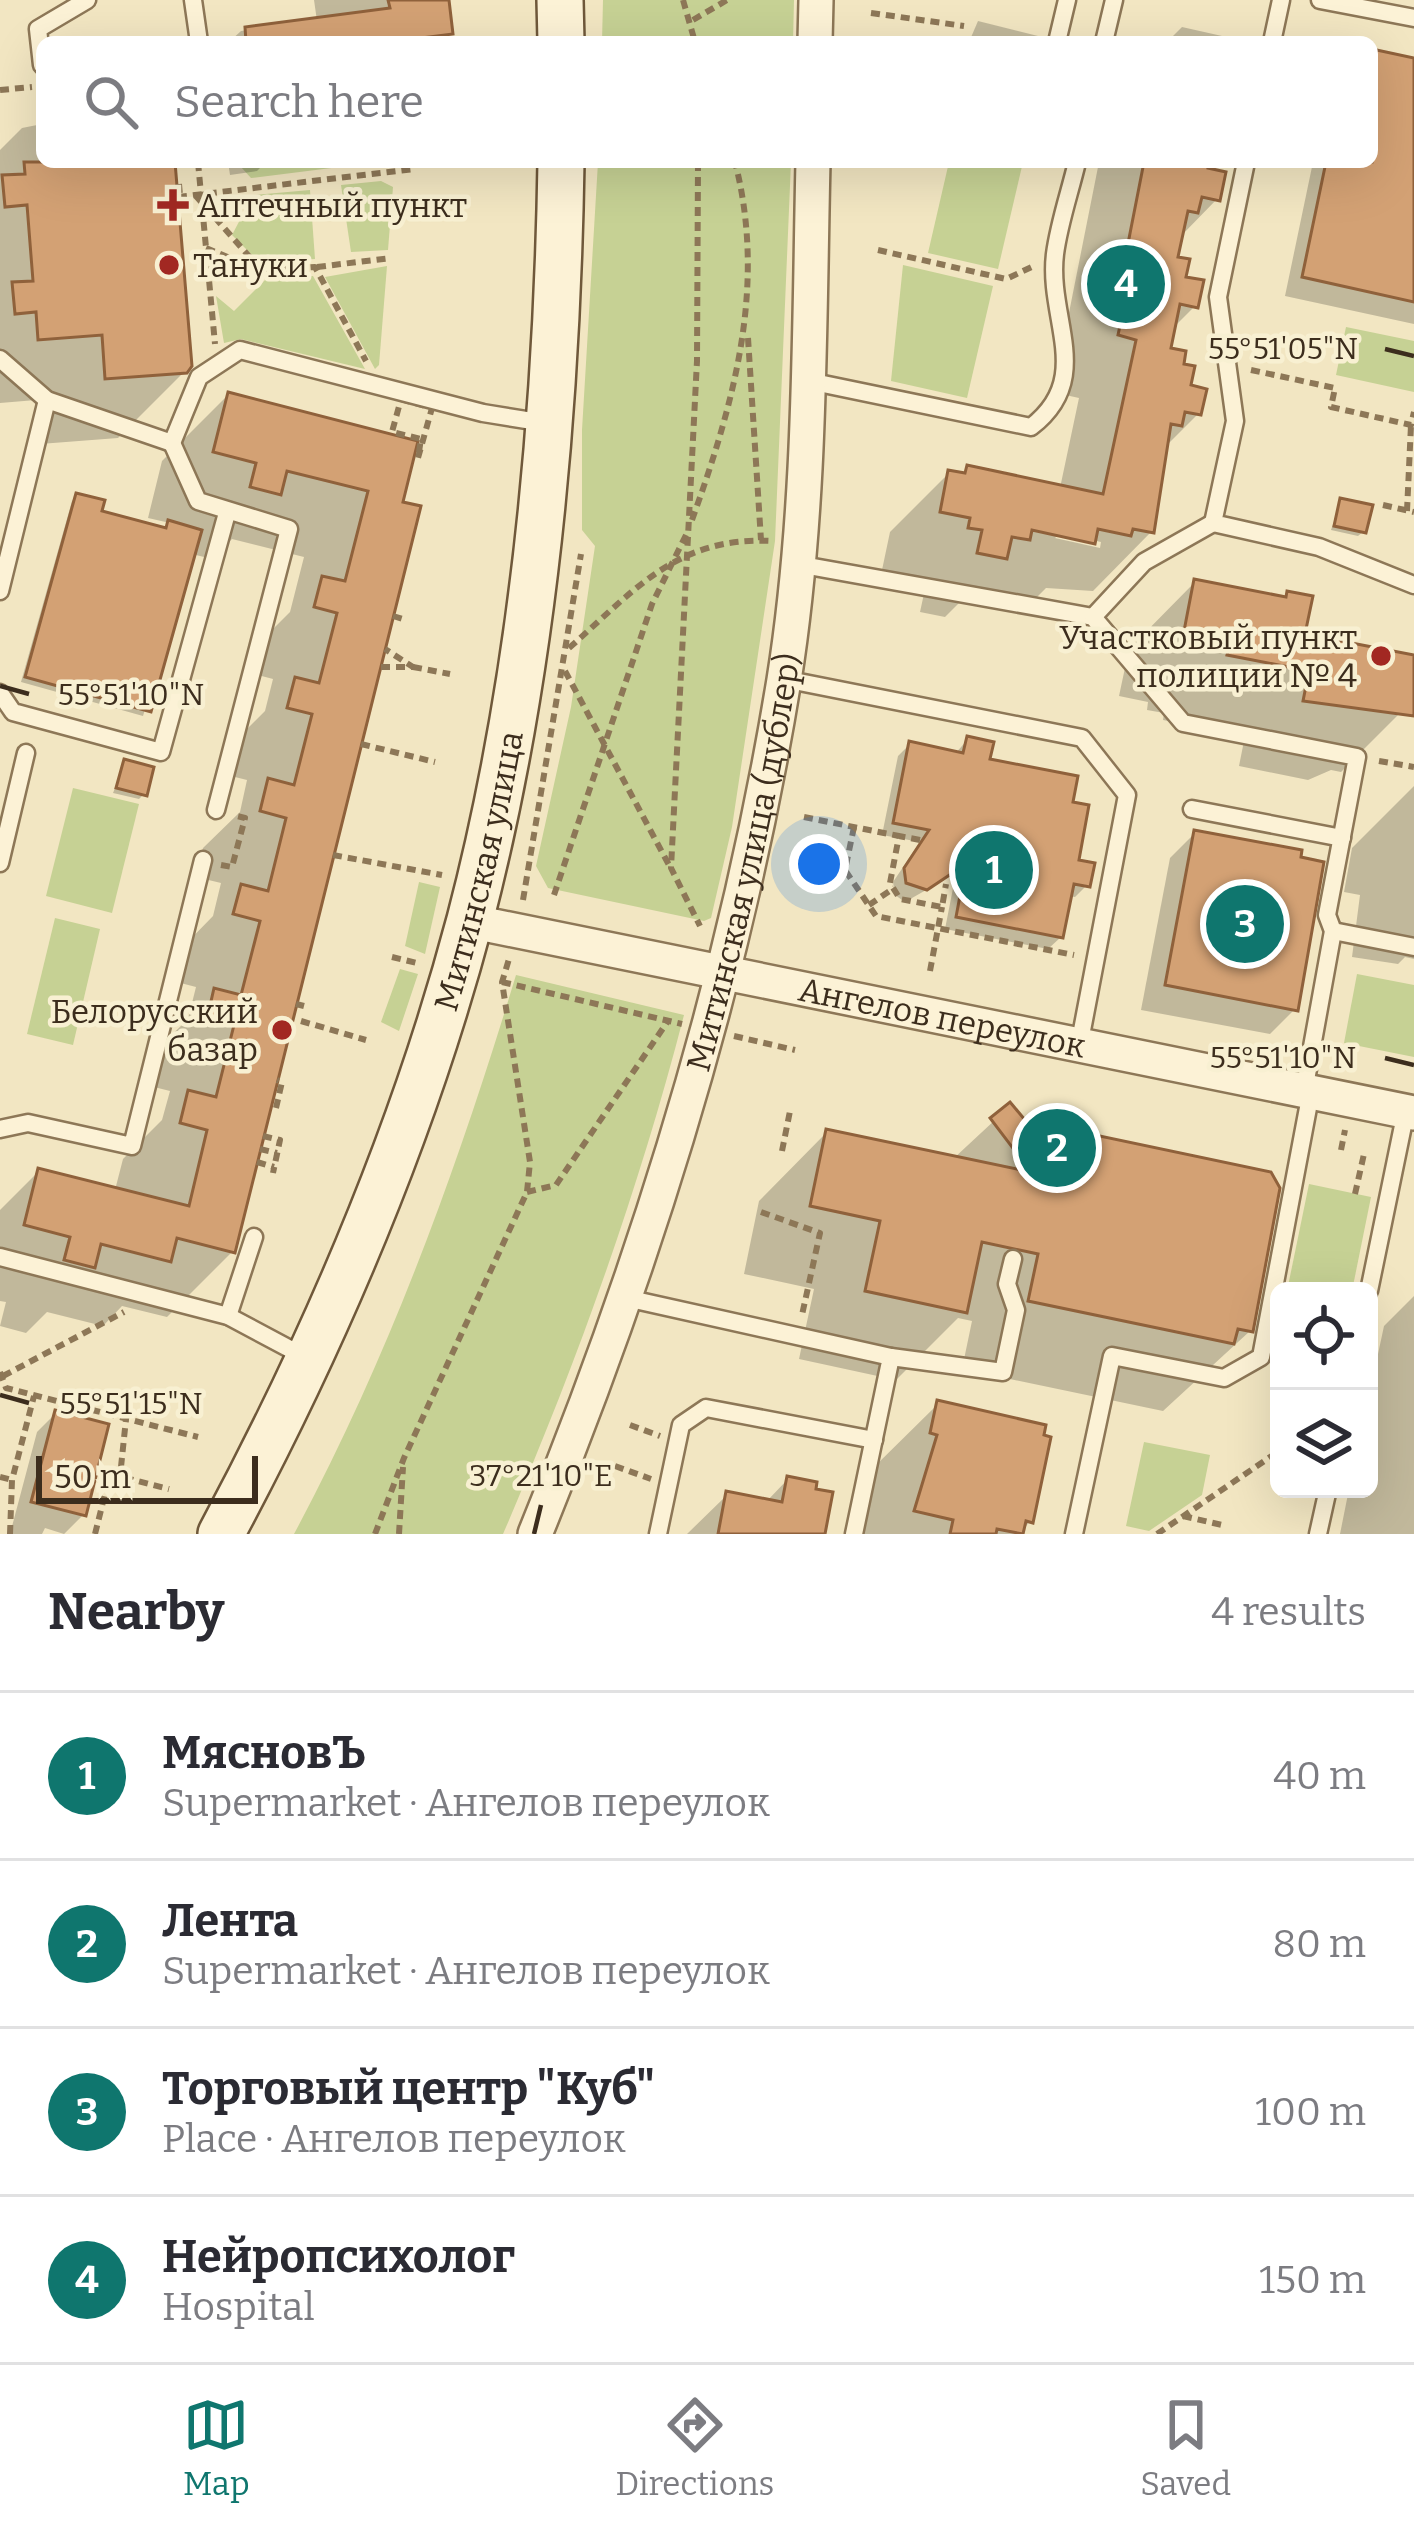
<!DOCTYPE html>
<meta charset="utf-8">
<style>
body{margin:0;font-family:Bitter,serif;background:#f2f2f3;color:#2b2b33}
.controls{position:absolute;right:36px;bottom:36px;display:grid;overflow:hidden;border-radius:18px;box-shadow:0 12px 48px #0002}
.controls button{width:108px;height:108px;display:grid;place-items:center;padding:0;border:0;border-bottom:3px solid #e1e1e2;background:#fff;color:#2b2b33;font:60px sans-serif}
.scale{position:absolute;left:36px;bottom:30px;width:222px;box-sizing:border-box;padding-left:12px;border:6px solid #3c2d1d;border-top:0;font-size:33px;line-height:42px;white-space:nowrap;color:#3c2d1d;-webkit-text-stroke:9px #f8f0d2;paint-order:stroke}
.you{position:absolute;left:819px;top:864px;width:42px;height:42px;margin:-30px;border:9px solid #fff;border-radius:50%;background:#1a73e8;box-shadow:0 0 0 18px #1a73e833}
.badge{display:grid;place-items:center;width:78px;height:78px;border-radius:50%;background:#0f766e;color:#fff;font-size:39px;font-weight:700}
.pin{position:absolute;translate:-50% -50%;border:6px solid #fff;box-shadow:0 3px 12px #0006}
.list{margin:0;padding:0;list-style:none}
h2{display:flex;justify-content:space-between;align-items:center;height:156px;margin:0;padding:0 48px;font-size:51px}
h2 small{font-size:39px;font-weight:400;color:#7c7c81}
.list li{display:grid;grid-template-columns:78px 1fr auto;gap:36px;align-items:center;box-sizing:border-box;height:168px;padding:0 48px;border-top:3px solid #e1e1e2}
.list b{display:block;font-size:45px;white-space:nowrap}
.list p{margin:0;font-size:39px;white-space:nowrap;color:#7c7c81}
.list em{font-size:39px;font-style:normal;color:#7c7c81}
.icon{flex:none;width:66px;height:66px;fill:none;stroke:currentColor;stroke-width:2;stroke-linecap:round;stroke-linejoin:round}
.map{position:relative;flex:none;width:1414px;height:1534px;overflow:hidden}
.search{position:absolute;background:#fff;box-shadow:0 12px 48px #0002;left:36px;right:36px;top:36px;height:132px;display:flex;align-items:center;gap:30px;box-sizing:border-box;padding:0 42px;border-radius:18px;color:#7c7c81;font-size:45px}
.sheet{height:828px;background:#fff}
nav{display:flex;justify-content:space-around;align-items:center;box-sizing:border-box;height:168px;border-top:3px solid #e1e1e2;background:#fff;font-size:33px;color:#7c7c81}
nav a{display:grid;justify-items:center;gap:6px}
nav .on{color:#0f766e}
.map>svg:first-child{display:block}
.green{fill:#c6d194}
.shadow{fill:#0003;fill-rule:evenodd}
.building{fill:#d3a174;stroke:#8f613b;stroke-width:3}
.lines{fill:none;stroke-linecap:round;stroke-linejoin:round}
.service-casing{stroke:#8d7757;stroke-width:21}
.minor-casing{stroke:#8d7757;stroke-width:38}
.secondary-casing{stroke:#6f583a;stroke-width:50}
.path{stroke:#8d7757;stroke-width:6;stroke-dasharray:9 6;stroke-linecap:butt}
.service{stroke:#fcf2d6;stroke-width:16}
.minor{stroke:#fcf2d6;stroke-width:33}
.secondary{stroke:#fcf2d6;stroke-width:45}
.ticks{fill:none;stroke:#3c2d1d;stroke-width:4.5}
.poi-dot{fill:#a22822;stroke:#f8f0d2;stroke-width:4.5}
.labels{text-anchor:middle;stroke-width:9;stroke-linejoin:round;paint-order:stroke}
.poi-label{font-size:33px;fill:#3c2d1d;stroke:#f8f0d2;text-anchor:start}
.street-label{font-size:33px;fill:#3c2d1d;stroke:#f8f0d2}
.ticks-label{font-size:30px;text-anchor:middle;fill:#3c2d1d;stroke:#f8f0d2;stroke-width:9;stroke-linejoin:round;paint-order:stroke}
</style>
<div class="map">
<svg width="1414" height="1534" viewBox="0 0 1414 1534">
<rect width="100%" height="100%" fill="#f2e6c2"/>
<g class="green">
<path d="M603,0h191l-1,42h-191z"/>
<path d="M244,162h135l-128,16 -10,-11z"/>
<path d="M598,162h193l-16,379 -43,286 -21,91 -7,3 -156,-33 -12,-22 35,-159 24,-161 -13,-16v-100z"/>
<path d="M949,162h74l-25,107 -70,-16z"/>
<path d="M381,181l12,6 -5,63 -37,2 -10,-67z"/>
<path d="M310,190l5,69 -55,4 -28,-28 21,-40z"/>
<path d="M903,265l90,21 -26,112 -76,-17z"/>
<path d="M387,266l-8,99 -4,4 -50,-92z"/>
<path d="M313,276l52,93 -124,-30 -17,4 -8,-47 18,15 33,-33z"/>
<path d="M1346,327l68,14v51l-78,-17z"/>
<path d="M73,788l66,16 -27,109 -66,-17z"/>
<path d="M419,882l21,5 -15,67 -20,-8z"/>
<path d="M55,918l45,11 -27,116 -46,-11z"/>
<path d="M400,969l18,5 -19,57 -18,-9z"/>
<path d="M1357,974l57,11v72l-70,-14z"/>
<path d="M516,975l168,40c-46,178 -108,350 -181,519h-209c95,-177 164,-367 222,-559z"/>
<path d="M1309,1184l62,13 -19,94h-65z"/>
<path d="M1144,1442l66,13 -8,40 -53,36 -23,-5z"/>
</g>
<g class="shadow">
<path d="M314,0h132l4,33 -9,9h-212l12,-11 76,-10z"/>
<path d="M978,21l64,16 -1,5h-72z"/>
<path d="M1182,27l40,9 -2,6h-53z"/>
<path d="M1372,52l42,9v263l-129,-28 28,-134h59z"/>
<path d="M42,124v38h130l13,209 -67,67 -78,6 -4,-44 -36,3v-253l22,-22z"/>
<path d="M228,162h38l-9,9 -27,4z"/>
<path d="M1099,162h106l12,37 -37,38 -5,22 20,47 -23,23 -4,21 12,16 18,48 -34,34 -13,84 -58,59 -47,-3 -13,13 -68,-4 -20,20 -25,-5 5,-23 -12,-12 -31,-7 8,-38 59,-59 12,3 7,-7 92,19 19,-90 -18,-4 -5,-16zM1060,533l41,9 -1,6 -45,-10z"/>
<path d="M228,395l187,48 -182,808 -66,66 -45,-11 -19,20 -56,-14 -21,21 -26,-7 6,-24 -6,-1v-91l39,-39 76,19 8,-31 39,-39 8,-29 -28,-7 7,-27 39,-38 8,-32 -27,-7 7,-26 37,-38 8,-33 -25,-6 7,-29 37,-36 7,-32 -24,-6 6,-27 36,-36 8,-32 -23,-6 7,-28 33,-33 14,-55 -72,-18 -20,20 -20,-5 -49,162 -122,-34 51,-181 5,-5 22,17 63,17 8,-7 -22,-5 14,-57z"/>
<path d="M1341,501l23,30 -6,5 -27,-6z"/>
<path d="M1195,582l87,18 6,-6 14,43 112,21 -7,48 -66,66 -10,-2 -23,10 -69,-14 6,-30 -82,-16 1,-7 -17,-3 1,-8 -29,-6 10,-47z"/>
<path d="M968,739l19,22 82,43 6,58 12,23 -12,12 -7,-1 -7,41 -13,12 -103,-20 11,-56 -51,29 -10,-7 -2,-13 27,-40 -38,-7 16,-79 12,-12 45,10z"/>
<path d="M125,763l19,31 -5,5 -26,-6z"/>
<path d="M1414,786v173l-9,-2 -7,7 -46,-7 8,-62 -16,-3 8,-44z"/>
<path d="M1195,833l100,176 -25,25 -129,-24 29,-152z"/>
<path d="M1010,1106l15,18 25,4 200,203 -87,80 -201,-42 10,-48 -14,-3 -62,62 -97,-21 15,-70 -70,-15 15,-73 68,-69 126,27z"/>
<path d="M1414,1296v238h-74l9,-45h20v-93l15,-70z"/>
<path d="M1279,1365v32l-9,-2z"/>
<path d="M938,1404l92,117 -10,13h-159l10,-32 -8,-1 6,-29z"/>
<path d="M56,1413l27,102 -19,19 -19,-6 -3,6h-32l27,-102z"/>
<path d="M788,1479l41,15 -7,40h-135l40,-39 39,7z"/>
</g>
<g class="building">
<path d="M388,0h61l4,34 -63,8h-144l-1,-15 145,-19z"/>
<path d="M1372,49l42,9v244l-112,-25 24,-115h46z"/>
<path d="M24,162h151l17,204 -5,7 -82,6 -3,-44 -64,5 -2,-28 -21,2 -3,-32 21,-1 -6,-76 -22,2 -3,-32 23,-1z"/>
<path d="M1144,162h65l-1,6 18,4 -6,29 -18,-4 -4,16 -10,-2 -10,46 12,2 -4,18 18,3 -6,28 -18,-4 -9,44 15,3 -2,13 11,2 -4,19 16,4 -6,26 -16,-3 -3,14 -11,-2 -17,109 -21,-4 -2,7 -33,-7 -3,15 -63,-14 -2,10 -18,-3 -5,22 -30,-6 5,-23 -14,-2 2,-10 -30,-6 8,-42 17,3 2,-8 136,29 33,-154 -18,-5 3,-14 -8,-1z"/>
<path d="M228,392l190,49 -15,61 18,4 -186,747 -58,-15 -6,24 -70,-18 -6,24 -31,-8 6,-23 -46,-12 14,-57 151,38 18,-76 -27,-7 8,-33 28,7 18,-72 -27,-6 7,-31 27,7 19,-74 -27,-7 8,-30 27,7 18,-73 -26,-7 8,-33 26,7 18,-71 -25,-6 8,-31 24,6 18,-70 -23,-6 8,-31 23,5 23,-90 -81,-20 -6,24 -31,-8 6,-24 -43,-11z"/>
<path d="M76,493l29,7 -3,11 64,17 2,-8 34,10 -51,182 -126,-35z"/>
<path d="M1340,498l33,7 -7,28 -32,-7z"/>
<path d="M1194,579l92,18 1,-6 26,5 -8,38 109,21v61l-111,-15 6,-30 -82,-16 2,-7 -18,-4 2,-8 -29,-5z"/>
<path d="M967,736l27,6 -4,17 88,17 -5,26 16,3 -10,55 16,3 -5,24 -16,-3 -11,54 -107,-21 10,-53 -39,26 -21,-7 -2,-15 25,-38 -36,-7 16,-82 54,12z"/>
<path d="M124,759l30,8 -7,29 -31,-8z"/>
<path d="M1194,830l108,20 -1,7 23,5 -26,149 -133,-26z"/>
<path d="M1010,1102l15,18 17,-11 10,17 219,46 9,16 -27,144 -15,-3 -4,15 -206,-43 10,-47 -56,-12 -15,71 -102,-22 15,-70 -70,-15 16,-77 205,43 -41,-54z"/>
<path d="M937,1400l109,25 -2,10 7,2 -18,86 -7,-2 -3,13 -26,-5 -1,5h-46l3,-14 -39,-9 23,-76 -7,-2z"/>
<path d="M55,1410l54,14 -23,92 -55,-14z"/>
<path d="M787,1476l30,6 -1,7 17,3 -8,42h-107l8,-43 56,11z"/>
</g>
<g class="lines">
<g class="service-casing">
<g id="service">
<path d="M193,0l6,42"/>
<path d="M1320,0l94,18"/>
<path d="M1057,42l10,-42"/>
<path d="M1104,42l10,-42"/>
<path d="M1272,42l9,-42"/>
<path d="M42,65l-4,-36 49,-29"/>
<path d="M1246,162l-28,135 17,124 -22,102 106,24 95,38"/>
<path d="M0,359l47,41 125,43 27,-66 41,-27 243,63 62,10"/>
<path d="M804,380l227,47c64,-49 16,-108 24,-173 4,-31 15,-62 22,-92"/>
<path d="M172,443l26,58 91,28 -73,281"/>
<path d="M797,564l296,53 90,106 174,34 -30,158 6,16 -29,160"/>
<path d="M0,591l47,-191"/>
<path d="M1093,617l51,-55 69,-39"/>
<path d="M784,679l298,59 45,57 -48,251"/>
<path d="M0,693l13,19 148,40 66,-239"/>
<path d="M1192,809l150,29"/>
<path d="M0,863l26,-110"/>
<path d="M1333,931l81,16"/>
<path d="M0,1129l28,-6 104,23 71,-286"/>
<path d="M0,1257l228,59 77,41"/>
<path d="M1369,1291l37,-180"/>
<path d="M626,1298l265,59 -37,177"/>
<path d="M228,1316l26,-79"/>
<path d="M891,1357l112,15 13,-62 -9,-26 6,-25"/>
<path d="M658,1534l23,-109 25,-17 168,32"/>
<path d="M1074,1534l38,-178 112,22 37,-21 50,-265"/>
<path d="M1318,1534l10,-45"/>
</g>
</g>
<g class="minor-casing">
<g id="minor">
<path d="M815,42l1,-42"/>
<path id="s1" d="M469,921l945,192"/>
<path id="s2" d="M535,1534c113,-276 201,-559 249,-854 27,-169 25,-347 29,-518"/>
</g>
</g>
<g class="secondary-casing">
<g id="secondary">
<path d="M560,0l1,42"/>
<path id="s3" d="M221,1534c105,-196 192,-399 249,-614 64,-244 87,-507 91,-758"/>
</g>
</g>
<g class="path">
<path d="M683,0l12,42"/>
<path d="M871,13l93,13"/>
<path d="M693,20l34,-20"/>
<path d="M0,90l32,-3"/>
<path d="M198,162l17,182"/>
<path d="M698,162l-1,199 -26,507 29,58"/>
<path d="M179,184l2,23"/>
<path d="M195,195l67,76 53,-4 51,94"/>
<path d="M178,197l236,-28"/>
<path d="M206,248l53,22"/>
<path d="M878,250l128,29 30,-14"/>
<path d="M317,267l74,-9"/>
<path d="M748,338l13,202"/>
<path d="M1251,370l84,18 -4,19 80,18 3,-13"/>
<path d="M401,399l31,9 -14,50 3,-19 -29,-7z"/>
<path d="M1383,505l31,7"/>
<path d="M1407,511l4,-86"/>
<path d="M692,520c42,-117 75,-234 43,-358"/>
<path d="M393,616l10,3"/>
<path d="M569,648c66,-58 108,-112 203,-107"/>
<path d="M381,667h32l-28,-18"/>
<path d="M413,667l37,7"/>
<path d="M565,671l104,194"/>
<path d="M361,744l74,18"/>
<path d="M1379,761l35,6"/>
<path d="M804,817l95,19"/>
<path d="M854,827l-9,43 31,46 198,39"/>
<path d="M920,840l-21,-4 -9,47 10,16 42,8 4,-23"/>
<path d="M333,855l109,20"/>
<path d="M221,865l11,2 13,-49 -8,-2"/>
<path d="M554,895l98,-291 35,-71"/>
<path d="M523,900l58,-346"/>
<path d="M869,905l25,-17"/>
<path d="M392,957l29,7"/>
<path d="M930,971l12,-64"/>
<path d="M502,982l180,42"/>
<path d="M296,1004l8,2"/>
<path d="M301,1021l65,19"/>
<path d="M289,1032l4,2"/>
<path d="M734,1036l61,14"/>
<path d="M276,1108l6,-26 -5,-2"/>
<path d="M263,1136l17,4 -7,33"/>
<path d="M260,1149l17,4"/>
<path d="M1341,1150l4,-20"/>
<path d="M782,1151l8,-40"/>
<path d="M257,1162l17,5"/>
<path d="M527,1192l29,-7 112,-164"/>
<path d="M1355,1194l9,-40"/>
<path d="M761,1212l59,21 -18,82"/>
<path d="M0,1372l6,16 192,49"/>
<path d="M3,1376l121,-64"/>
<path d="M630,1425l30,11"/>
<path d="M615,1466l36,13"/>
<path d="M110,1474l59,15"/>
<path d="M0,1477l12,3"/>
<path d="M1183,1516l39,9"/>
<path d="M10,1534l2,-54 22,-84"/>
<path d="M95,1534l15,-60 11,-7 5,-48"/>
<path d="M375,1534l29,-76 123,-266 3,-30 -28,-180 7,-23"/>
<path d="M399,1534l4,-67"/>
<path d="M1157,1534l122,-83"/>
</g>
<use href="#service" class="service"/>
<use href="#minor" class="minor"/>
<use href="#secondary" class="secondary"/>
</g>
<path class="ticks" d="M1385,349l29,7M0,686l29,8M1385,1058l29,7M0,1395l29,8M534,1534l7,-29"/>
<g class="poi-dot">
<path d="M167 187h12v12h12v12h-12v12h-12v-12h-12v-12h12z"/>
<circle cx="169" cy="265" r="12"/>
<circle cx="1381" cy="656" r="12"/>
<circle cx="282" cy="1030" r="12"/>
</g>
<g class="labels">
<g class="poi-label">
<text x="197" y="217">Аптечный пункт</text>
<text x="193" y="277">Тануки</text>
<text x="1357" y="649" text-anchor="end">Участковый пункт<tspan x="1357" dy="38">полиции № 4</tspan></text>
<text x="258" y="1023" text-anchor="end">Белорусский<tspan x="258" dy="38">базар</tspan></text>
</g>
<g class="street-label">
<text dy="12" stroke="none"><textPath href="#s2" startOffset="705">Митинская улица (дублер)</textPath></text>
<text dy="12" stroke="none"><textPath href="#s3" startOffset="714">Митинская улица</textPath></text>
<text dy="12" stroke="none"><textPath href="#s1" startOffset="483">Ангелов переулок</textPath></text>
</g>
</g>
<g class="ticks-label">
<text x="1283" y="359">55°51'05"N</text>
<text x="131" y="705">55°51'10"N</text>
<text x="1283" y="1068">55°51'10"N</text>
<text x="131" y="1414">55°51'15"N</text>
<text x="541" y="1486">37°21'10"E</text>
</g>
</svg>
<div class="controls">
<button><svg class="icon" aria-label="locate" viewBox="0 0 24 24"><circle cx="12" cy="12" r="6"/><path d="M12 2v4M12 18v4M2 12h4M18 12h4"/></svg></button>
<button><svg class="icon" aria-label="layers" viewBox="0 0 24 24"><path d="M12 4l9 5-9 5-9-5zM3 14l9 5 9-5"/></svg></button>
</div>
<div class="scale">50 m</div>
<div class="you"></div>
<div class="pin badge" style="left:994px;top:870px">1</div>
<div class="pin badge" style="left:1057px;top:1148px">2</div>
<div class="pin badge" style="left:1245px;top:924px">3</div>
<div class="pin badge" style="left:1126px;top:284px">4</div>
<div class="search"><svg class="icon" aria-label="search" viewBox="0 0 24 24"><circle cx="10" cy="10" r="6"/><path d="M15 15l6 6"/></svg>Search here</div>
</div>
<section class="sheet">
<h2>Nearby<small>4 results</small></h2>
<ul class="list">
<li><span class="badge">1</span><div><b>МясновЪ</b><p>Supermarket · Ангелов переулок</p></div><em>40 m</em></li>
<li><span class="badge">2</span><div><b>Лента</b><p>Supermarket · Ангелов переулок</p></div><em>80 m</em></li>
<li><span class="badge">3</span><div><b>Торговый центр &quot;Куб&quot;</b><p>Place · Ангелов переулок</p></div><em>100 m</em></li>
<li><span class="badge">4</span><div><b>Нейропсихолог</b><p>Hospital</p></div><em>150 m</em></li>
</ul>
</section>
<nav>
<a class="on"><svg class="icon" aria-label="map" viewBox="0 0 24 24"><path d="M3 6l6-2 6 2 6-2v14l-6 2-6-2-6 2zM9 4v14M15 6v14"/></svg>Map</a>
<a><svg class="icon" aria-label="directions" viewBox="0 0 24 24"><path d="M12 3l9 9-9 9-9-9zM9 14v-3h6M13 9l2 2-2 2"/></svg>Directions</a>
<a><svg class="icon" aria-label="saved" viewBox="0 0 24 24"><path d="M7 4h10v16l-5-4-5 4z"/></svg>Saved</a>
</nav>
